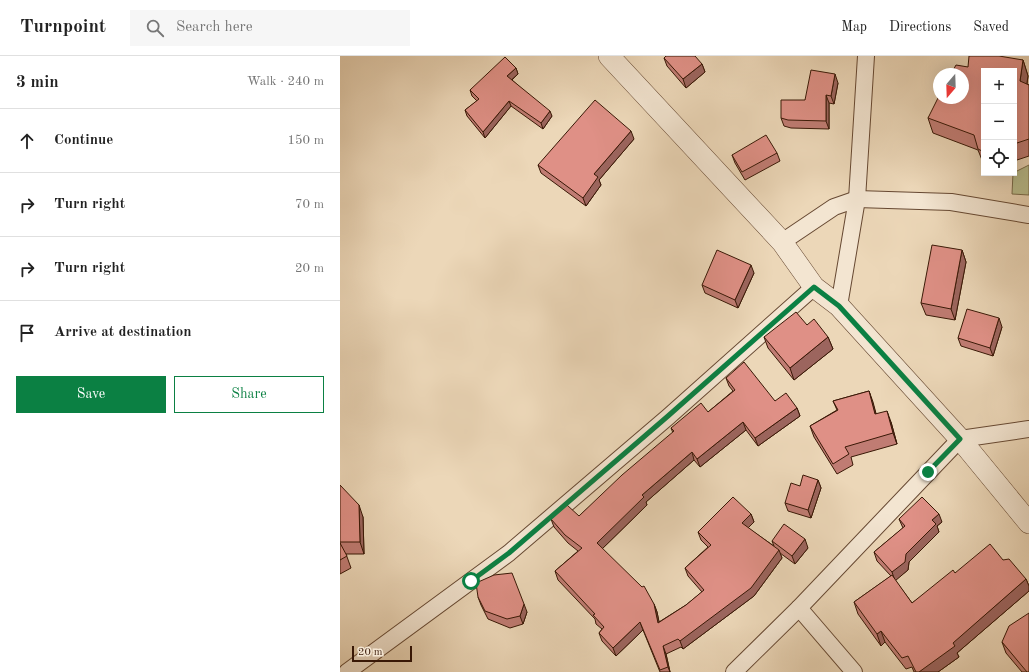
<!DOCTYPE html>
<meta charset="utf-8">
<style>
body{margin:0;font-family:"Old Standard TT",serif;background:#f6f6f6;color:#222}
.controls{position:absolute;right:12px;top:12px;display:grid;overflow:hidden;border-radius:0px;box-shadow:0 4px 16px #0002}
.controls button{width:36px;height:36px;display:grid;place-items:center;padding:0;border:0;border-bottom:1px solid #e0e0e0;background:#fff;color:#222;font:20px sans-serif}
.compass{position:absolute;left:593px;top:12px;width:36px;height:36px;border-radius:50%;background:#fff;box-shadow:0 4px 16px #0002;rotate:199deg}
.scale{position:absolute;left:12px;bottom:10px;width:60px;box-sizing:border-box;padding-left:4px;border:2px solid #391806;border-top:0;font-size:11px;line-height:14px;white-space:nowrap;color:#391806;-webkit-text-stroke:3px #f3e5d1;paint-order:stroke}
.stop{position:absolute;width:12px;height:12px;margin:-9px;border:3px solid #0b8043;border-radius:50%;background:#fff}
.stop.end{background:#0b8043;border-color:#fff;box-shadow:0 1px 4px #0008}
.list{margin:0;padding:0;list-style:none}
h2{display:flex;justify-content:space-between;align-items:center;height:52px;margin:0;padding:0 16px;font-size:17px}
h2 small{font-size:13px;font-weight:400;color:#767676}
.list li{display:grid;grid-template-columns:26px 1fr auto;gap:12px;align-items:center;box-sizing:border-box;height:64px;padding:0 16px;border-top:1px solid #e0e0e0}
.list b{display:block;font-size:15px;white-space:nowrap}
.list em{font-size:13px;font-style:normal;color:#767676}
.actions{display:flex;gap:8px;padding:12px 16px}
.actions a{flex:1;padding:9px 0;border:1px solid #0b8043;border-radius:0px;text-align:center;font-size:14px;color:#0b8043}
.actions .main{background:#0b8043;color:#fff}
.icon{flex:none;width:22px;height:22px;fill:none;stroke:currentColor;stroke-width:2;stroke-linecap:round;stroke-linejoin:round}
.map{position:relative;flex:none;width:689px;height:616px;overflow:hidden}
header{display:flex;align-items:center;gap:24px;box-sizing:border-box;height:56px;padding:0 20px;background:#fff;border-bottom:1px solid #e0e0e0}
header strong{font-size:19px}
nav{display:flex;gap:22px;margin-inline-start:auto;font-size:14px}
.search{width:280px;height:36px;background:#f6f6f6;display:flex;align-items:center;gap:10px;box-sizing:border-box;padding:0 14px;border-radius:0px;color:#767676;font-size:15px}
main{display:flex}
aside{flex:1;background:#fff}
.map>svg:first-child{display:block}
.green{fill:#b9be8e;stroke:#796b4a}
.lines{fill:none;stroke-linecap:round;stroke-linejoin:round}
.minor-casing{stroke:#664832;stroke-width:18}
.tertiary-casing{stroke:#664832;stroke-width:22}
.minor{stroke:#f3e5d1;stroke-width:16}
.tertiary{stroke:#f3e5d1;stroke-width:21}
.wall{fill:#c07c73;stroke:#391806}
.shaded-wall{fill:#9c655e;stroke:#391806}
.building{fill:#df9086;stroke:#391806}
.route{stroke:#0b8043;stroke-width:5}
</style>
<header>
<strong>Turnpoint</strong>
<div class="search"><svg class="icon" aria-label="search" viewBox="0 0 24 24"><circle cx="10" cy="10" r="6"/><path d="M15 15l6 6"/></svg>Search here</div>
<nav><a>Map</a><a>Directions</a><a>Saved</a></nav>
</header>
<main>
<aside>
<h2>3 min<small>Walk · 240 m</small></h2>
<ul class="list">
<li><svg class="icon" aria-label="ahead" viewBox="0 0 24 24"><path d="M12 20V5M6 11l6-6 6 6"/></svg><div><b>Continue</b></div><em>150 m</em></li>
<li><svg class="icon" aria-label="right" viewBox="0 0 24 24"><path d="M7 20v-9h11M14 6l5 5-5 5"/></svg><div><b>Turn right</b></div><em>70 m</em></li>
<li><svg class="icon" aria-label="right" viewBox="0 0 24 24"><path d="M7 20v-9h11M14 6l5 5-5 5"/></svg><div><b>Turn right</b></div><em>20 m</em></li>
<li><svg class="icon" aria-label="arrive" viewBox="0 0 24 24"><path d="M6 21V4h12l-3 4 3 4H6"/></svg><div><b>Arrive at destination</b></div></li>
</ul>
<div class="actions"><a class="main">Save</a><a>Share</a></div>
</aside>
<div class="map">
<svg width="689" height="616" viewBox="0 0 689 616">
<rect width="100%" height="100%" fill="#ecd7b8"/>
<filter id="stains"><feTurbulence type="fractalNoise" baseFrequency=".005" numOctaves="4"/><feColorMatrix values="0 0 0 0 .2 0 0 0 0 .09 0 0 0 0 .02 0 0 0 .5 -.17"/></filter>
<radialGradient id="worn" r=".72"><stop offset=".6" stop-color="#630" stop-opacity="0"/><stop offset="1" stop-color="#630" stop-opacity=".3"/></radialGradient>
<path class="green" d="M689,109v30l-17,-1 1,-21z"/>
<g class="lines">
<g class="minor-casing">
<g id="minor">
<path d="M442,186l52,-35 23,-8 94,3 78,13"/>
<path d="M499,250l18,-107 9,-143"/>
<path d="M459,552l55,64"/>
<path d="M7,616l162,-119 159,-136 146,-130"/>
<path d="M394,616l65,-64 161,-169 69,-10"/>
</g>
</g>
<g class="tertiary-casing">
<path id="tertiary" d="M269,0l173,186 32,45 25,19 121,133 69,84"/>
</g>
<use href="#minor" class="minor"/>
<use href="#tertiary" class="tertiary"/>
</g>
<g class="wall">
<path d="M324,2l38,6 3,8 -19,16 -19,-22z"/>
<path d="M683,4l5,16 -1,8 2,1v71l-12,4h-3v-89h-30v94l-6,-15 -45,-17 -5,-15 40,-51z"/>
<path d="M176,12l2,6 -6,6 40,36 -9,13 -32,-23 -26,32 -18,-22 -2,-6 12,-9 -5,-5 -2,-6z"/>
<path d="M498,27l-4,21 -5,-1v26l-38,-1 -7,-2 -3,-8 24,-18z"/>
<path d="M294,83l-35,41 2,5 -15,21 -45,-33 -3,-8z"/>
<path d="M437,97l3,8 -35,19 -10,-17 -3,-8z"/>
<path d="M622,194l4,12 -11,58 -29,-5 -5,-12z"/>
<path d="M414,217l-16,35 -33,-15 -3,-8z"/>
<path d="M467,269l21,12 5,12 -39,31 -26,-32 -4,-11z"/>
<path d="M662,271l-9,29 -32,-10 -3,-8z"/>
<path d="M386,322l49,23 22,7 3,8 -42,30 -12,-16 -46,37 -6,-7 -48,42 1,3 -45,44 52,55 3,8 2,10 27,-17 16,-13 -14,-16 -3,-8 23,-21 -7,-7 -3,-8 53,-18 3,8 -6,6 26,18 -2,-5 36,7 -13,16 -15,-11 2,5 -28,38 -71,53 -2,-2 -15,7 4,18h-10l-17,-42 -27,26 -14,-15 -3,-8 3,-4 -6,-5 -1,-5 -37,-39 -3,-9 23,-20 -10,-8 -14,-16 -3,-8 28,-3 94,-83 -2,-5 37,-16 25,-21 -4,-5z"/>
<path d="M529,335l7,23 15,8 6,22 -46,13 2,8 -16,9 -23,-37 -4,-11 27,-16 -4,-9z"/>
<path d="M478,424l3,8 -10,30 -23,-7 -3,-8 15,-17z"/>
<path d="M0,429l23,32 1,37h-18l5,14 -11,6z"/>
<path d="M559,463l43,3 -5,4 2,6 -30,30 -1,8 -13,10 17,23 43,-30 48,-13 23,19 3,7v5l-72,62 2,4 -21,15h-24l-2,-5 -6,2 -21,-27 -4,4 -23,-32 -4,-12 37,-26 -14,-15 -3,-9 29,-24z"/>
<path d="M138,541l49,15 -4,12 -13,4 -22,-9 -7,-14z"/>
<path d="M662,586l27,30h-7l-16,-19z"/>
</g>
<g class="shaded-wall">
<path d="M683,4l5,16 -3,20 -5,-15z"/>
<path d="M362,8l3,8 -19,16 -3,-9z"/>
<path d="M176,12l2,6 -9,8 -2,-6z"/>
<path d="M495,18l3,9 -4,21 -3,-8z"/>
<path d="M486,39l3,8v26l-3,-8z"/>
<path d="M169,45l2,5 -26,32 -2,-6z"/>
<path d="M210,55l2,5 -9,13 -2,-6z"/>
<path d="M291,75l3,8 -35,41 2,5 -15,21 -3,-8 11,-24z"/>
<path d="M622,194l4,12 -11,58 -4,-11z"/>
<path d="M411,209l3,8 -16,35 -3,-8z"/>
<path d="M659,262l3,9 -9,29 -3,-8z"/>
<path d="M488,281l5,12 -39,31 -4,-12z"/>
<path d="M529,335l4,11 6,23 -4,-11z"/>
<path d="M457,352l3,8 -42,30 -3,-8z"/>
<path d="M547,355l4,11 6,22 -4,-11z"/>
<path d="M403,366l3,8 -46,37 -3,-8z"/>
<path d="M352,396l2,8 -48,42 1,3 -47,46 -3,-8 45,-48z"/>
<path d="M478,424l3,8 -10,30 -3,-8z"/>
<path d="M19,449l4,12 1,37 -4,-12z"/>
<path d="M411,458l3,8 -9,9 -3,-8z"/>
<path d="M599,458l3,8 -5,4 2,6 -30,30 -1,8 -13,11 -3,-9 40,-52z"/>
<path d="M465,483l3,9 -13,16 -3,-8z"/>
<path d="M439,494l3,8 -28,38 -71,53 -3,-8z"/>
<path d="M686,523l3,7v5l-72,62 2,4 -21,15h-19z"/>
<path d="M184,548l3,8 -4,12 -3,-8z"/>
<path d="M314,548l3,8 4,19 -3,-8z"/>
<path d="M300,566l3,8 -27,26 -3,-8z"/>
<path d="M541,575l4,11 -4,4 -4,-12z"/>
<path d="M323,590l3,8 4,18 -2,-5z"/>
</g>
<g class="building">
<path d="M326,0h29l7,8 -19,15 -19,-21z"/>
<path d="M629,0h30l24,4 -3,21 9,4v54l-15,5v-73h-30v81l-6,-3 -4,-14 -46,-17 11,-22v2h24v-24h-12l5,-9 12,2z"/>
<path d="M165,1l11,11 -9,8 43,35 -9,12 -32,-22 -26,31 -18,-22 14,-11 -9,-9z"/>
<path d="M471,14l24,4 -4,22 -5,-1v26l-38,-1 -7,-2v-18h24z"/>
<path d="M255,44l36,31 -37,43 4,3 -15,21 -45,-33z"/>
<path d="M426,79l11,18 -35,19 -10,-17z"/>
<path d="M592,189l30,5 -11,59 -30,-6z"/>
<path d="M377,194l34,15 -16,35 -33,-15z"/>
<path d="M627,253l32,9 -9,30 -32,-10z"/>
<path d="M456,256l11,13 7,-6 14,18 -38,31 -26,-31z"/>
<path d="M404,306l31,39 11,-8 11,15 -42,30 -12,-16 -46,37 -5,-7 -50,43 2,2 -47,46 45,44 2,-1 10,18 4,19 28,-18 18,-15 -19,-22 26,-23 -13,-13 35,-35 18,17 -9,9 37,27 -28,38 -71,53 -2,-2 -15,7 5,21 -8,3 -20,-48 -27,26 -14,-15 5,-6 -11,-12 2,-1 -40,-43 27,-23 -17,-13 -14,-16 16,-14 12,11 43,-41 52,-44 -3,-3 30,-25 7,9 27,-22 -9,-12z"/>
<path d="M529,335l6,23 12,-3 6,22 -48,14 4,7 -16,10 -23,-38 28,-16 -5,-9z"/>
<path d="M463,419l15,5 -10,30 -23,-7 6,-20 9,3z"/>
<path d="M0,429l19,20 1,37h-20z"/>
<path d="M582,441l17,17 -7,6 4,4 -30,30 -1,8 -13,10 -18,-20 31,-26 -6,-7z"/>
<path d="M444,468l21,15 -13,17 -20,-15z"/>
<path d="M0,487l7,13 -7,4z"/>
<path d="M650,488l13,16 6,-1 17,20 -73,64 2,3 -36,26h-3l-8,-16 -6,2 -21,-27 -4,3 -23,-32 38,-27 20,28 41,-33 2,3z"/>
<path d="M172,517l12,31 -4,12 -13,3 -22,-8 -7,-14 -2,-14 18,-8z"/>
<path d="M689,557v59h-2l-25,-30 7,-16z"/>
</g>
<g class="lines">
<path class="route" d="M131,525l38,-28 159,-137 146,-129 25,19 121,133 -32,33"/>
</g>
<rect width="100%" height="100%" filter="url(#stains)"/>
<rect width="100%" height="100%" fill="url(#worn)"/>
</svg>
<div class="controls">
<button>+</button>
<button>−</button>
<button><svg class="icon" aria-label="locate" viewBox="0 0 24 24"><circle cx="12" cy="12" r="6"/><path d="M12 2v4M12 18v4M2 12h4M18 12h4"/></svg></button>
</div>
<svg class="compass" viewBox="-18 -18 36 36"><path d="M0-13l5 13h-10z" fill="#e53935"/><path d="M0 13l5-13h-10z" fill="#767676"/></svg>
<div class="scale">20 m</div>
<div class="stop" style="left:131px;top:525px"></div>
<div class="stop end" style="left:588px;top:416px"></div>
</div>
</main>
